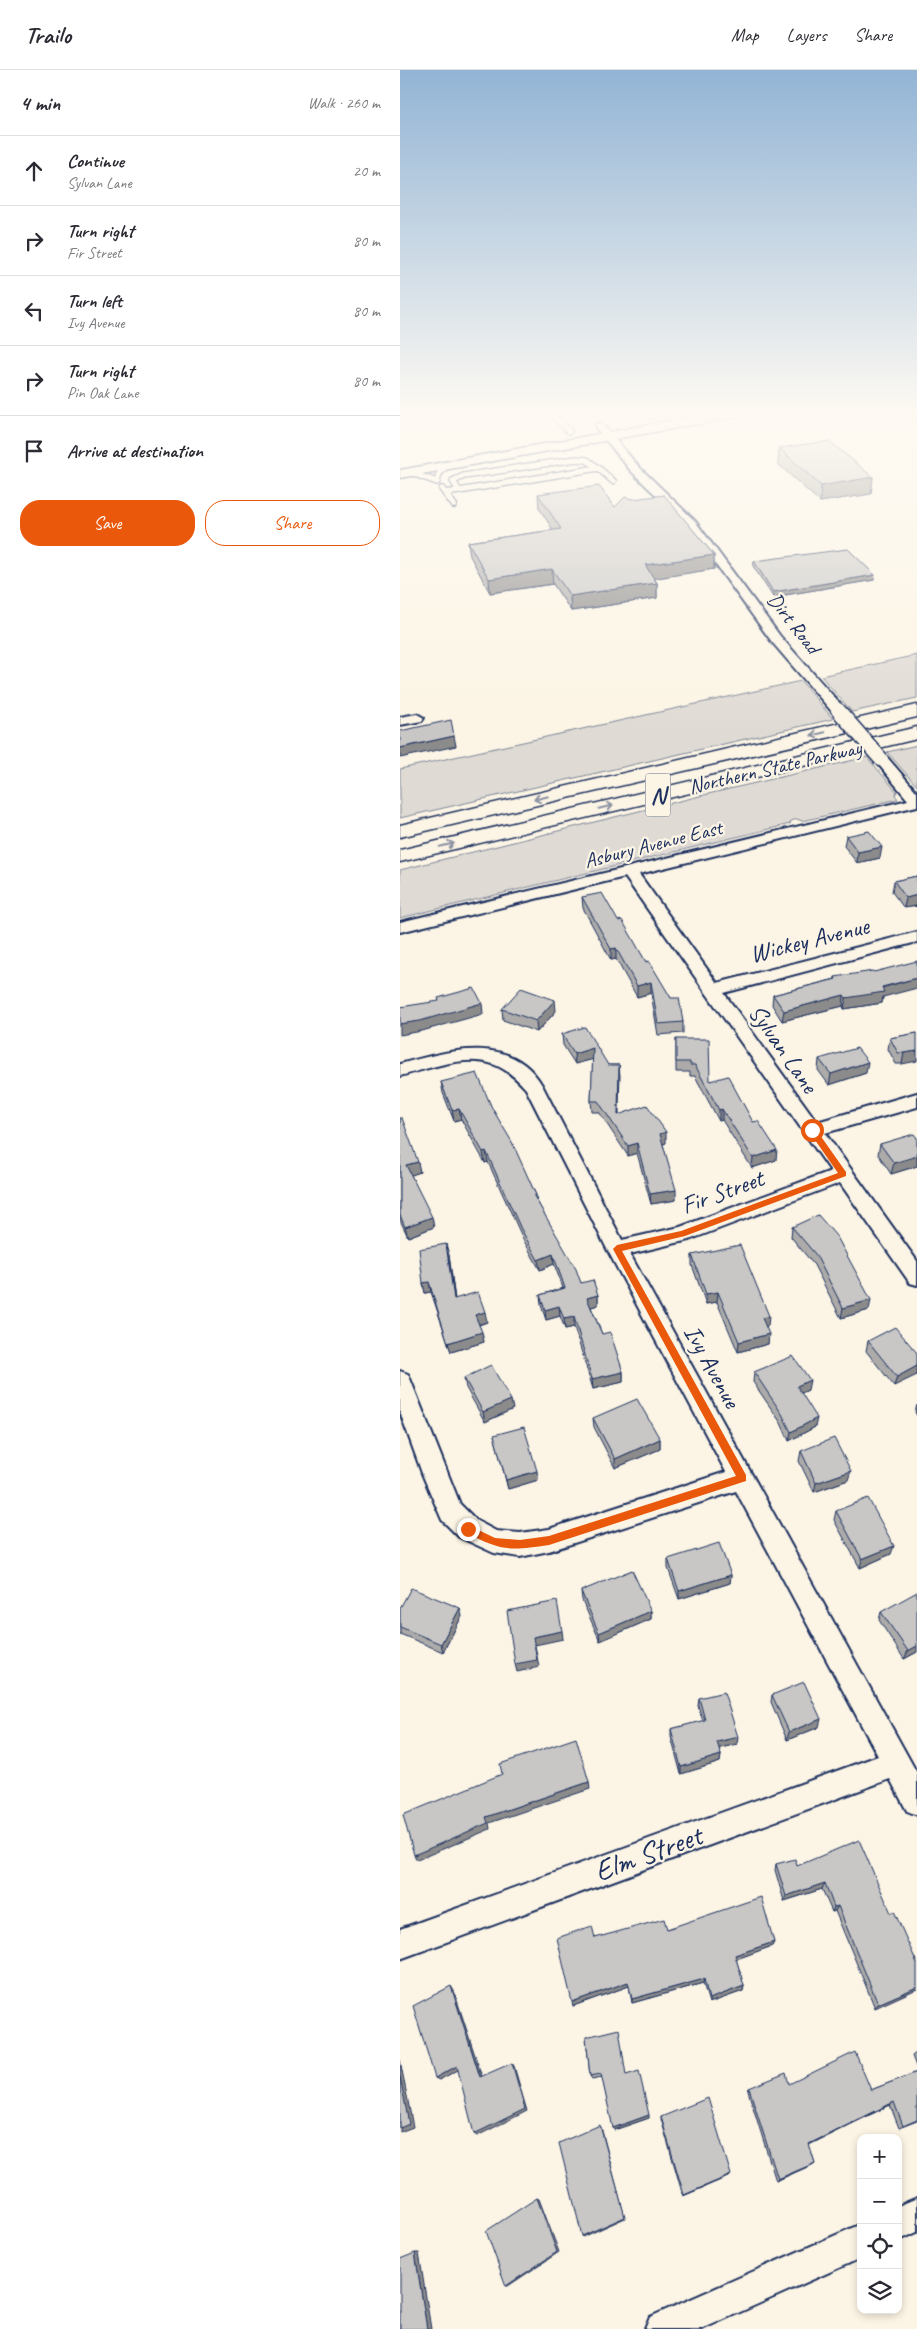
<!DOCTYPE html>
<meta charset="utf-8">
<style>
body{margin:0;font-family:Caveat,sans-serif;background:#f7f7f7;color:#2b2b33}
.controls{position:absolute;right:15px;bottom:15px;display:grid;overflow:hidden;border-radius:10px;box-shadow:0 2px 8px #0003}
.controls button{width:45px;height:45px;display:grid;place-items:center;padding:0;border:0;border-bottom:1px solid #e1e1e2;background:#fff;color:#2b2b33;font:25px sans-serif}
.stop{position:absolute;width:15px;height:15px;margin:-11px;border:4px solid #ea580c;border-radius:50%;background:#fff}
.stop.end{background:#ea580c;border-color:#fff;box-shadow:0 1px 5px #0008}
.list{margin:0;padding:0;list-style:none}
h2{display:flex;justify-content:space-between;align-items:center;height:65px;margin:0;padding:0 20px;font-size:21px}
h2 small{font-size:16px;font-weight:400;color:#7c7c81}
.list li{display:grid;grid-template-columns:32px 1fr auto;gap:15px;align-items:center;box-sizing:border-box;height:70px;padding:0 20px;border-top:1px solid #e1e1e2}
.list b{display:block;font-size:19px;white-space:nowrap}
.list p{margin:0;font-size:16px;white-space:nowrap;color:#7c7c81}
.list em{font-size:16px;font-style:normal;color:#7c7c81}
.actions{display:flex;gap:10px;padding:15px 20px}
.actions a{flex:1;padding:11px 0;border:1px solid #ea580c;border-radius:20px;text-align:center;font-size:18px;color:#ea580c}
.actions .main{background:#ea580c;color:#fff}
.icon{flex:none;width:28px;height:28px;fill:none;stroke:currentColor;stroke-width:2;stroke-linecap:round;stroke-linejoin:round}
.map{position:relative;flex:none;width:517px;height:2259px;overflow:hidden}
header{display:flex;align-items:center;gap:30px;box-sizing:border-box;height:70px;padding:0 25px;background:#fff;border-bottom:1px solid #e1e1e2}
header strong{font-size:24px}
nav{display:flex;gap:28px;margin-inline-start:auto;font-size:18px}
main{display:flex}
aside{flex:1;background:#fff}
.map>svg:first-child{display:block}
.green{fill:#dfdbd4;stroke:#7d8599}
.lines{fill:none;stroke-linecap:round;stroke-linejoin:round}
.lane-casing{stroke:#1b2f5e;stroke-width:8}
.street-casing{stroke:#1b2f5e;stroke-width:4}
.primary-casing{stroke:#1b2f5e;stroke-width:3}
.highway-casing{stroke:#1b2f5e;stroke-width:3}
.lane{stroke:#fcf5e5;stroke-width:5.5}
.street{fill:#fcf5e5;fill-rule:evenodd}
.primary{fill:#fcf5e5;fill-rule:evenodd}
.highway{fill:#fcf5e5;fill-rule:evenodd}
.street-bridge-casing{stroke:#1b2f5e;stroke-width:17;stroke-linecap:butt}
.street-bridge{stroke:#fcf5e5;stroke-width:14}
.wall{fill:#acabaa;stroke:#1b2f5e}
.shaded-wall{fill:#8c8b8b;stroke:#1b2f5e}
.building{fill:#c8c7c6;stroke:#1b2f5e}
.oneway{stroke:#8c92a2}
.route{fill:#ea580c}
.labels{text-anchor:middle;stroke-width:4.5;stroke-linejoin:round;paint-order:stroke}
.far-street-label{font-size:21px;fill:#1b2f5e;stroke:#fcf5e5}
.shield{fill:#fcf5e5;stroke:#5e6a86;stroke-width:1}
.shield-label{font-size:24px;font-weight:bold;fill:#1b2f5e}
.street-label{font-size:25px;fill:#1b2f5e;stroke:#fcf5e5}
.near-street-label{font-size:30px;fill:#1b2f5e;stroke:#fcf5e5}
</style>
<header>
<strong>Trailo</strong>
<nav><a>Map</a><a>Layers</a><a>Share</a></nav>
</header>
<main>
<aside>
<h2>4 min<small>Walk · 260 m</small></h2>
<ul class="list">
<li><svg class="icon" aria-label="ahead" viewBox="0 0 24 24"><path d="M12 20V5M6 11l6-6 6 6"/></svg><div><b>Continue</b><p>Sylvan Lane</p></div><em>20 m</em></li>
<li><svg class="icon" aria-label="right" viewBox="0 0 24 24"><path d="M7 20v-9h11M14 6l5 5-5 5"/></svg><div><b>Turn right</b><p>Fir Street</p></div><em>80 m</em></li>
<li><svg class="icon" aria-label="left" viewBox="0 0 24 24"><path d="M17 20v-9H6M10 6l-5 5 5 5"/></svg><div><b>Turn left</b><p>Ivy Avenue</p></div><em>80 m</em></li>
<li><svg class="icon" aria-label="right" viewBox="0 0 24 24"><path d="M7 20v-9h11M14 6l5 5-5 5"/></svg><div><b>Turn right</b><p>Pin Oak Lane</p></div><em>80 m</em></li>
<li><svg class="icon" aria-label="arrive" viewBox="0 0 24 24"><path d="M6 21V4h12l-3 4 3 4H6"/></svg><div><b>Arrive at destination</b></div></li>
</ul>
<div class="actions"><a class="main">Save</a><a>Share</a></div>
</aside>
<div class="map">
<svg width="517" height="2259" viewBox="0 0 517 2259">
<rect width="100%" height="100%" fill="#fcf5e5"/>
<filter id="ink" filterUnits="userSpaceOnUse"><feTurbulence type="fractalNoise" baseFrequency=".02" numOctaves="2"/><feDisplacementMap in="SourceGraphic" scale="10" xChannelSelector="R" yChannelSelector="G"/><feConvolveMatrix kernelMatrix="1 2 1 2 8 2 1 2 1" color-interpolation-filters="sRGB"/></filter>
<g filter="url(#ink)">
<g class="green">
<path d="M517,585v43l-65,14 -31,-36z"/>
<path d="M401,611l32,38 -433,99v-49z"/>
<path d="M517,675v41l-30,-34z"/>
<path d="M467,687l30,35 -2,3 3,4 -96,22 -5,-2 -6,2 -1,3 -390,94v-48l308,-76z"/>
</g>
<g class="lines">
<g class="lane-casing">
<g id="lane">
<path d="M151,343l18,18"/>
<path d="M245,343l5,4"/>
<path d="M176,389l11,1 11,8 -139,23 -6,-10 11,-5z"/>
<path d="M198,398l15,13"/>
<path d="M9,402l28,10 2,-8 7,-8"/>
<path d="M42,419l12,16"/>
<path d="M45,423l14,-2"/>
</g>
</g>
<g class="street-casing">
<g id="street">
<path d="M510,343h7v5z"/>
<path d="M199,353l3,1 37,43 56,54 85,115 63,71 2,3 -2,3h-10l-61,-71 -85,-117 -56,-54 -35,-43v-4z"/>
<path d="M17,644l7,4 -2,3 -22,4v-8z"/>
<path d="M481,685l5,1 31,36v14l-278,68 78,109 200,-51v10l-193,51 93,129 100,-29v14l-92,26 92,128v24l-7,-2 -70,-100 -151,57 -59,14 287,519v42l-10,-4 -17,-32 -490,180v-30l478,-173 -142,-265 -187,60 -29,6 -26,-4 -35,-16 -17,-17 -19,-44 -23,-64v-41l8,3 3,7 49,123 17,17 19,10 24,2 29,-4 177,-57 -119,-223 -81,-160c-9,-10 -18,-19 -31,-24 -29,-12 -67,4 -95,11v-12c47,-13 111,-32 142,21l80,155 58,-13 151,-56 -206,-294 -225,55v-10l508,-122 -34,-41z"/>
<path d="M517,2128v34l-19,9v-35z"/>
<path d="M461,2154v34l-159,71h-57l5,-12z"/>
</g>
</g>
<g class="primary-casing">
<path id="primary" d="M313,343h30l-6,4 -337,61v-8z"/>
</g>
<g class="highway-casing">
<g id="highway">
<path d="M517,635v12l-517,120v-12z"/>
<path d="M517,657v12l-517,123v-12z"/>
</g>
</g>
<use href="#lane" class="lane"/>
<use href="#street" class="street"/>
<use href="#primary" class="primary"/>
<use href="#highway" class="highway"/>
<g class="street-bridge-casing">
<path id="street-bridge" d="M438,640l43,49"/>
</g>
<use href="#street-bridge" class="street-bridge"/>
</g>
<g class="wall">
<path d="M379,378l94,29 -2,17 -51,8 -42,-38z"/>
<path d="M138,424l77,13 99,48v14l-60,9 3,5v15l-86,13 -18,-27 -63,9 -20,-37 -2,-14 85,-12 -14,-22z"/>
<path d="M354,491l120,19 -101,17 -20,-31z"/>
<path d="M446,766l34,22 -23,5 -13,-17z"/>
<path d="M517,806v30l-13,2 -12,-16 2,-11z"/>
<path d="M182,827l36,24 53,77 12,24v11l-25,2 -7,-42 -14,4 -21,-38 -5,1 -28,-52z"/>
<path d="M435,907l48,20 -1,6 -38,6 -1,-3 -61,15 -10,-16 1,-10 62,-16z"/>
<path d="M102,939l54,2 -19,21 -34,-12z"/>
<path d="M517,963l-15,31h-6l-8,-15 2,-11z"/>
<path d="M162,964l46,31h11v50l47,28 -3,1 13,56 -25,4 -14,-51 -9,3 -29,-44h-7l-1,-11 2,-42 -18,5 -12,-19z"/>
<path d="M276,969l34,42 43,41 23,38 -24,8 -30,-48 -3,1 -24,-45h-5v-4h-14z"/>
<path d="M419,989l47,14 -37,12 -11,-15z"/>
<path d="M41,1012l51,26 44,87 1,6 44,82 17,12v10l-7,2 11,27 21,38v10l-30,7 -19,-62 -9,2 -5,-13 -14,4 -5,-15 -1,-10 23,-7 -9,-24 -14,6 -17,-31 -35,-77 -3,1 -24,-44 -7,2 -11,-28z"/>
<path d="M0,1048l20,54 -9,3 23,52 -26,10 -8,-17z"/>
<path d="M517,1068v28l-26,8 -13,-20 2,-10z"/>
<path d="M392,1157l77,83 -28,8 -27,-53 -23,-28z"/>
<path d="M49,1185l6,44 32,23 -8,3 5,17 -33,10 -20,-60 -6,1 -2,-10z"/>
<path d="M292,1185l76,71h-2l2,18 -30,8 -21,-50 -11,2 -14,-39z"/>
<path d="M468,1271l49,12 -23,33 -28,-35z"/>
<path d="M354,1302l54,18 -7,3 14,34 -26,14 -8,-18 -28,-41z"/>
<path d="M64,1308l49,31 -28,13 -19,-34z"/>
<path d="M517,1335v11l-2,-4z"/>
<path d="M193,1348l67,21v10l-45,19 -21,-41z"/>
<path d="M94,1365l44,45 -30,9z"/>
<path d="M401,1381l47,29 -34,12 -15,-31z"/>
<path d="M436,1441l55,43 -31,14 -26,-48z"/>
<path d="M268,1489l63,16 -1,8 -51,16 -11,-31z"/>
<path d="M181,1521l70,20v8l-51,22 -18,-41z"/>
<path d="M0,1538l62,8 -19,36 -43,-18z"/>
<path d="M481,1542l36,40 -13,7 -25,-39z"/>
<path d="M372,1625l47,32 -32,13 -16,-38z"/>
<path d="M299,1628l38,46 -18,4 2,7 -1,7 -39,12 -10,-37v-8l32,-8 -5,-15z"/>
<path d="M376,1794l21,2 94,47 26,50 -42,45 -40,-97 -3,1 -10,-23 -38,12 -9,-31z"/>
<path d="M267,1859l107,13 -2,4 -36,13 8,27 -1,5 -34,12 -6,-20 -71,20 -3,-17 -56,20 22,-68z"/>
<path d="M186,1967l40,38 23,43 -35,12 -12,-53 -10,2 -2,-3z"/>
<path d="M516,1983h1v16l-5,-13z"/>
<path d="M517,2002v49l-18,7 -9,-23 -81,40 6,18 -39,18 -28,-90 1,-3 40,-4 82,6z"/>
<path d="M261,2047l69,59 -47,20 -22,-77z"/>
</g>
<g class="shaded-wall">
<path d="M473,407l-2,17 -51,8 1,-16z"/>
<path d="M314,485v14l-69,11v-15z"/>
<path d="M152,499l1,15 -63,9 -1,-14z"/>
<path d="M475,505l-1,5 -101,17v-5z"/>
<path d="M257,513v15l-86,13 -1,-15z"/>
<path d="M54,666l2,10 -56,12v-10z"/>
<path d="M482,777l-2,11 -23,5 1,-11z"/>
<path d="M517,825v11l-13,2 2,-10z"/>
<path d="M216,878v11l-5,1v-11z"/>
<path d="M517,908v10l-34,9 -1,6 -38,6 2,-11z"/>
<path d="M251,912v11l-14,4v-11z"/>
<path d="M444,925l-1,11 -61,15 2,-10z"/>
<path d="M155,930l1,11 -19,21 -1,-11z"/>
<path d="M82,933l1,11 -61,17 -22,4v-11z"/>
<path d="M193,978l1,11 -19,5 -1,-10z"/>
<path d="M517,981v10l-15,3 2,-11z"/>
<path d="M468,992l-2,11 -37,12 2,-11z"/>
<path d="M219,995l1,11 -2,50v-11z"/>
<path d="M59,1039l2,10 -7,2 -2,-11z"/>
<path d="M322,1039v11l-3,1v-11z"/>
<path d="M266,1062v11l-6,2v-11z"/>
<path d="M237,1073v10l-9,3v-10z"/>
<path d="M377,1080l-1,10 -24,8 1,-10z"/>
<path d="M86,1081l2,11 -3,1 -2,-11z"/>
<path d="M517,1086v10l-26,8 3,-11z"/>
<path d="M18,1092l2,10 -11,4 -3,-11z"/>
<path d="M276,1120v10l-25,4 -1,-10z"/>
<path d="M32,1147l2,10 -26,10 -3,-10z"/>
<path d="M46,1174l3,11 7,54 -2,-10z"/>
<path d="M153,1184l1,10 -14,6 -2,-10z"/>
<path d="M29,1212l2,10 -6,1 -2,-10z"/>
<path d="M318,1222l-1,10 -11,2v-10z"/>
<path d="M198,1225v10l-10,3 -1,-10z"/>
<path d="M471,1230l-2,10 -28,8 2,-10z"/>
<path d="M159,1236l1,10 -14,4 -1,-10z"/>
<path d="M85,1242l2,10 -10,3 -2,-10z"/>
<path d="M369,1246l-1,10 -7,2 1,-10z"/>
<path d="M174,1247v10l-9,2 -1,-10z"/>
<path d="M82,1262l2,10 -33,10 -3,-9z"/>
<path d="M369,1264l-1,10 -30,8 1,-10z"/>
<path d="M517,1296v9l-23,11 3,-9z"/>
<path d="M223,1302v10l-30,7 -1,-10z"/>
<path d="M410,1310l-2,10 -13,6 2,-10z"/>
<path d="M111,1330l2,9 -28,13 -2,-10z"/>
<path d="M417,1348l-2,9 -26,14 2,-9z"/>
<path d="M260,1369v10l-45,19v-9z"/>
<path d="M137,1401l1,9 -30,9 -2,-9z"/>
<path d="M451,1401l-3,9 -34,12 2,-9z"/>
<path d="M494,1476l-3,8 -31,14 2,-9z"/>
<path d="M331,1505l-1,8 -51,16v-8z"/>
<path d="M60,1538l2,8 -19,36 -2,-8z"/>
<path d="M251,1541v8l-51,22 -1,-8z"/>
<path d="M162,1561l1,8 -28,6 4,22 -22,5 -2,-8 18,-27z"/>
<path d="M517,1576v6l-13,7 4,-8z"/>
<path d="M421,1649l-2,8 -32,13 2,-8z"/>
<path d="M338,1667l-1,7 -20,5v-7z"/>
<path d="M321,1685l-1,7 -39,12v-7z"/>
<path d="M189,1712l1,7 -101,34 1,6 -73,31 -3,-5 72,-38z"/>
<path d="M425,1813l-3,6 -38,12 2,-5z"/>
<path d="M438,1836l-3,5 -3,1 2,-5z"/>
<path d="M374,1872l-2,4 -38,14 1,-5z"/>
<path d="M304,1909l-1,4 -71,20v-4z"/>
<path d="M228,1912l1,4 -56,20 -1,-4z"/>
<path d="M51,1916l3,5 29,89 -3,-3z"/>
<path d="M344,1916l-1,5 -34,12v-4z"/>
<path d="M517,1917v2l-42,19 3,-4z"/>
<path d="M0,1990l13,67 -13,5z"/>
<path d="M112,1993l2,3 13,45 -50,25 -3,-2z"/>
<path d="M57,1996l3,3 -21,11 -4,-2z"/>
<path d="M494,2032l-4,3 -84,41 3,-2z"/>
<path d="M249,2045v3l-35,12 -1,-2z"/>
<path d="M201,2057l24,91 -42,19 -1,-1z"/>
<path d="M415,2093l-3,2 -36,16 2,-2z"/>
<path d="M331,2105l-1,1 -47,20 1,-1z"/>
<path d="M137,2128l2,1 20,53 -51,34h-2z"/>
<path d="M15,2183h4l12,76h-4z"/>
</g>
<g class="building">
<path d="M429,371l44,36 -52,9 -42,-38z"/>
<path d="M199,416l16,21 10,-10 8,2 31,-4 50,60 -69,10 12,18 -87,13 -18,-27 -63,10 -21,-37 93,-13 -23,-35z"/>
<path d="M448,479l27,26 -102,17 -19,-31z"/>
<path d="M51,650l3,16 -54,12v-17z"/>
<path d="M469,761l13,16 -24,5 -12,-16z"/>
<path d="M517,806v19l-11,3 -12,-17z"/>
<path d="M202,823l16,28 4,-1 24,42 3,-1 22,37h8l4,24 -25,2 -7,-42 -14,4 -21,-38 -5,1 -29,-52z"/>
<path d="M517,891v17l-35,9 2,5 -38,6 -2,-3 -60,16 -11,-16 63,-16 -1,-2 38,-6 1,1z"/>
<path d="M74,918l8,15 -62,18 -20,3v-17l39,-6 -1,-3z"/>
<path d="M121,918l34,12 -19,21 -34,-12z"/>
<path d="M185,957l23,38h11l-1,50 29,-10 19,27 -6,2 16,56 -26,4 -13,-51 -9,3 -30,-45h-7l2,-53 -19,6 -12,-20z"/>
<path d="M517,963v18l-13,2h-6l-8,-15z"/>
<path d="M276,969h33l1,42 18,-5 25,46 5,-1 19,29 -24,8 -31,-49 -3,1 -24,-45h-5v-3h-14z"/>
<path d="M457,978l11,14 -37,12 -12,-15z"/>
<path d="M77,1003l15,35 20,34 24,53 -2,1 42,73 5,14 12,-3 5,15 -11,3 15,36 8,-2 13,40 -31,7 -18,-62 -10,2 -5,-13 -14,4 -5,-15 25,-7 -12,-34 -15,6 -17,-31 -35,-78 -3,1 -24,-43 -7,1 -11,-28z"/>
<path d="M0,1048h2l16,44 -12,3 26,52 -27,10 -5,-12z"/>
<path d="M514,1064l3,4v18l-23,7 -14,-19z"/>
<path d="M418,1145l19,22 34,63 -28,8 -27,-53 -24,-28z"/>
<path d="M46,1174l8,55 24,-7 7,20 -10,3 7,17 -34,11 -19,-61 -6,1 -4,-34z"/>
<path d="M340,1175l29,71 -7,2 7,16 -30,8 -21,-50 -12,2 -14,-39z"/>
<path d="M495,1257l22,26v13l-20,11 -29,-36z"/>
<path d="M393,1286l17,24 -13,6 20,32 -26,14 -9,-18 -28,-42z"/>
<path d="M91,1295l20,35 -28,12 -19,-34z"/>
<path d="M237,1329l23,40 -45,20 -22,-41z"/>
<path d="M124,1357l13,44 -31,9 -12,-45z"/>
<path d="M434,1368l17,33 -35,12 -15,-32z"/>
<path d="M468,1428l26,48 -32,13 -26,-48z"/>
<path d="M319,1473l12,32 -52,16 -11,-32z"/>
<path d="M232,1500l19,41 -52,22 -18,-42z"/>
<path d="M11,1518l49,20 -19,36 -41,-17v-19z"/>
<path d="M517,1522v54l-9,5 -27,-39z"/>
<path d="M157,1531l5,30 -29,6 4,23 -22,4 -8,-53z"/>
<path d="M404,1612l17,37 -32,13 -17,-37z"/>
<path d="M324,1622l14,45 -21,5 4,13 -40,12 -10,-38 34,-9 -6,-22z"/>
<path d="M176,1668l13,44 -103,35 2,6 -74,32 -11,-40 99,-41 -2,-10z"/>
<path d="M459,1770l32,73 3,-2 23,52v24l-39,17 -40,-98 -4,1 -9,-24 -39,13 -10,-32 19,-5 2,7z"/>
<path d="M361,1827l13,45 -39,13 9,31 -35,13 -5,-20 -72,20 -4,-17 -56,20 -15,-64 35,-12 3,12 69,-19 3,10z"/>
<path d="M51,1916l29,91 32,-14 13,46 -51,25 -17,-68 -22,12 -22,-72z"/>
<path d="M219,1959l7,46 13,-4 10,44 -36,13 -12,-54 -11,2 -4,-39z"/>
<path d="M455,1982l16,38 46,-18v48l-14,6 -9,-24 -85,42 6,19 -37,16 -29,-91 37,-15 3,11z"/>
<path d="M0,2007l9,47 -9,4z"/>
<path d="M308,2028l23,77 -47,20 -23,-78z"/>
<path d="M200,2055l25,92 -43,19 -23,-93z"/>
<path d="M137,2128l20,54 -51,34 -20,-55z"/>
<path d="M15,2183l12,76h-27v-70z"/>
</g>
<defs><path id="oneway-shaft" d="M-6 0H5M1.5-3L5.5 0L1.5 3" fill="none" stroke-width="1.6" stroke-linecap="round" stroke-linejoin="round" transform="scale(1.25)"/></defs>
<g class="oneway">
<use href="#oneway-shaft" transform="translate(418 664) rotate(167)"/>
<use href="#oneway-shaft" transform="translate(141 728) rotate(167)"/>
<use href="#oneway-shaft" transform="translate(206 737) rotate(-13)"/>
<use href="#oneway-shaft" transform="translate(47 775) rotate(-13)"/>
</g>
</g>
<linearGradient id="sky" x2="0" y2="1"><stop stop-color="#92b4d5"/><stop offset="0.52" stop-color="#fefaf3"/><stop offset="1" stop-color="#fefaf3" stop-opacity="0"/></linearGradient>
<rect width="517" height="660" fill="url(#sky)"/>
<path class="route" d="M412,1057l3,1 31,44v4l-161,60 -63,15 124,224v6l-197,64c-40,6 -48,6 -84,-13l-2,-3 5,-4 27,13 25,2 29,-4 187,-60 -123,-227 4,-4 64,-14 157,-58 -30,-43z"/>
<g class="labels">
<g class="far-street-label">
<text transform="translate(394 553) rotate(52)" y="7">Dirt Road</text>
<text transform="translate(375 697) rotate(-13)" y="7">Northern State Parkway</text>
<text transform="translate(253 774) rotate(-14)" y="7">Asbury Avenue East</text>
</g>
<rect class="shield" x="245.5" y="703.5" width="25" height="43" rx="4"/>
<g class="shield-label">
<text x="258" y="733">N</text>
</g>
<g class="street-label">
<text transform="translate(409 869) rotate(-14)" y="9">Wickey Avenue</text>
<text transform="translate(384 978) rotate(55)" y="9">Sylvan Lane</text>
<text transform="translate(322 1121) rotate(-20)" y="9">Fir Street</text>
<text transform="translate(313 1296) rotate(61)" y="9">Ivy Avenue</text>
</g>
<g class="near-street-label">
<text transform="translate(248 1783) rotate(-20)" y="10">Elm Street</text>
</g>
</g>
</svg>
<div class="controls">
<button>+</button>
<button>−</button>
<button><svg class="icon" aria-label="locate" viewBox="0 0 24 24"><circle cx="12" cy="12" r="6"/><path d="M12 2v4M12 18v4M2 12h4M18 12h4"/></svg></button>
<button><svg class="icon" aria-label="layers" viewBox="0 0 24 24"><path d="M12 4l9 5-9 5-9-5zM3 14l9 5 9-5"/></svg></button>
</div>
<div class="stop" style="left:412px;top:1060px"></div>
<div class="stop end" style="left:68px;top:1459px"></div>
</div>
</main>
